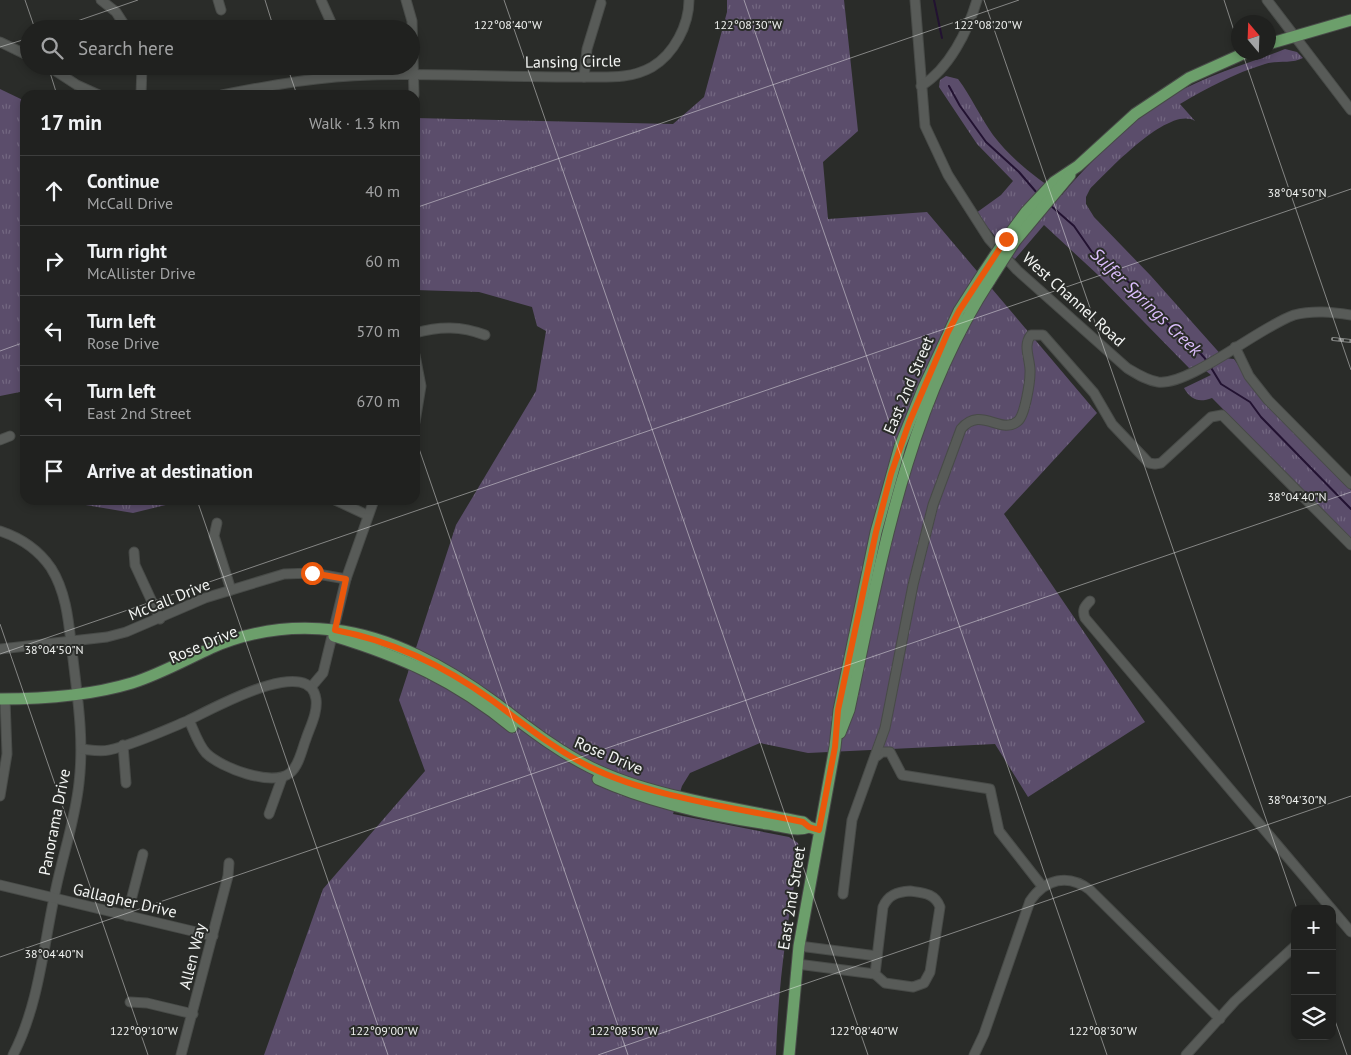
<!DOCTYPE html>
<meta charset="utf-8">
<style>
body{margin:0;font-family:"PT Sans",sans-serif;background:#282928;color:#f1f3f6}
.controls{position:absolute;right:15px;bottom:15px;display:grid;overflow:hidden;border-radius:10px;box-shadow:0 2px 8px #0003}
.controls button{width:45px;height:45px;display:grid;place-items:center;padding:0;border:0;border-bottom:1px solid #3d3e3d;background:#20211f;color:#f1f3f6;font:25px sans-serif}
.compass{position:absolute;left:1231px;top:15px;width:45px;height:45px;border-radius:50%;background:#20211f;box-shadow:0 2px 8px #0003;rotate:341deg}
.stop{position:absolute;width:15px;height:15px;margin:-11px;border:4px solid #ea580c;border-radius:50%;background:#fff}
.stop.end{background:#ea580c;border-color:#fff;box-shadow:0 1px 5px #0008}
.list{margin:0;padding:0;list-style:none}
h2{display:flex;justify-content:space-between;align-items:center;height:65px;margin:0;padding:0 20px;font-size:21px}
h2 small{font-size:16px;font-weight:400;color:#a2a3a4}
.list li{display:grid;grid-template-columns:32px 1fr auto;gap:15px;align-items:center;box-sizing:border-box;height:70px;padding:0 20px;border-top:1px solid #3d3e3d}
.list b{display:block;font-size:19px;white-space:nowrap}
.list p{margin:0;font-size:16px;white-space:nowrap;color:#a2a3a4}
.list em{font-size:16px;font-style:normal;color:#a2a3a4}
.icon{flex:none;width:28px;height:28px;fill:none;stroke:currentColor;stroke-width:2;stroke-linecap:round;stroke-linejoin:round}
.map{position:relative;flex:none;width:1351px;height:1055px;overflow:hidden}
.search{position:absolute;background:#20211f;box-shadow:0 2px 8px #0003;left:20px;top:20px;width:400px;height:55px;display:flex;align-items:center;gap:12px;box-sizing:border-box;padding:0 18px;border-radius:28px;color:#a2a3a4;font-size:19px}
.panel{position:absolute;background:#20211f;box-shadow:0 2px 8px #0003;left:20px;top:90px;width:400px;height:415px;border-radius:15px}
.map>svg:first-child{display:block}
.grass{fill:url(#grass-tufts)}
.lines{fill:none;stroke-linecap:round;stroke-linejoin:round}
.stream{stroke:#221231;stroke-width:2}
.minor-casing{stroke:#484b48;stroke-width:11}
.major-casing{stroke:#484b48;stroke-width:13}
.minor{stroke:#585b58;stroke-width:9}
.major{stroke:#6c9f6b;stroke-width:11}
.rail-casing{stroke:#858785;stroke-width:4}
.rail{stroke:#2a2c29;stroke-width:2;stroke-dasharray:5.5;stroke-linecap:butt}
.major-bridge-casing{stroke:#484b48;stroke-width:13;stroke-linecap:butt}
.major-bridge{stroke:#6c9f6b;stroke-width:11}
.route{stroke:#ea580c;stroke-width:6}
.ticks{fill:none;stroke:#f3f5f3;stroke-width:1;stroke-opacity:0.45}
.labels{text-anchor:middle;stroke-width:4;stroke-linejoin:round;paint-order:stroke}
.street-label{font-size:16px;fill:#f3f5f3;stroke:#2a2c29}
.water-label{font-size:18px;font-style:italic;fill:#dcbefd;stroke:#2a2c29}
.ticks-label{font-size:12px;text-anchor:middle;fill:#f3f5f3;stroke:#2a2c29;stroke-width:4;stroke-linejoin:round;paint-order:stroke}
</style>
<div class="map">
<svg width="1351" height="1055" viewBox="0 0 1351 1055">
<defs>
<pattern id="grass-tufts" width="24" height="20" patternUnits="userSpaceOnUse" patternTransform="scale(1.25)"><rect width="24" height="20" fill="#5b4d6b"/><path d="M3 7l-1-3M5 7V3M7 7l1-3M15 17l-1-3M17 17v-4M19 17l1-3" fill="none" stroke="#736781"/></pattern>
</defs>
<rect width="100%" height="100%" fill="#2a2c29"/>
<g class="grass">
<path d="M727,0h117l14,131 -35,31 5,57 99,-7 170,201 -93,101 141,208 -117,75 -33,-53 -187,9 -48,-10 -70,30 -8,13 -9,28 116,23 9,6 2,10c-13,67 -22,134 -24,202h-512l59,-166 102,-118 -26,-71 57,-175 80,-134 10,-60 -9,-5 -5,-19 -53,-15 -64,-2v-172l258,6 31,-27 23,-85z"/>
<path d="M1285,49l12,3 6,6c-11,6 -26,2 -38,6 -30,9 -58,24 -85,40l15,17c-26,-16 -87,50 -105,68l-4,8v7l8,13 57,59 73,82 10,1 25,37 92,94v49l-139,-141c-13,5 -21,2 -28,-10l27,-13 -5,-4 -16,-2 -93,-95 -53,-49 -29,34 -4,-3 -35,-43 25,-18 12,-14 -36,-37 -38,-57 1,-7 6,-4 12,3c13,17 22,38 35,56 18,24 44,44 69,60 25,-31 76,-81 110,-100 36,-20 75,-31 113,-46z"/>
<path d="M0,89l25,12v290l-25,5z"/>
<path d="M56,500h130l-53,13z"/>
</g>
<g class="lines">
<g class="stream">
<path d="M934,0l8,38"/>
<path d="M949,86l11,20 26,36 33,30 18,21"/>
<path d="M1050,205l24,21 18,26 21,15 29,28 41,46 18,13 7,8"/>
<path d="M1210,366l11,18 29,18 11,15 90,92"/>
</g>
<g class="minor-casing">
<g id="minor">
<path d="M101,0l15,12 11,17"/>
<path d="M218,0l3,10"/>
<path d="M321,0l13,29"/>
<path d="M406,0l6,21 2,74"/>
<path d="M915,0l10,126 23,49 41,64 28,31 110,98c10,6 19,12 31,14 32,4 101,-55 136,-67 19,-5 38,-3 57,0"/>
<path d="M1267,0l84,110"/>
<path d="M0,42l29,14"/>
<path d="M48,66l29,19 22,10"/>
<path d="M584,77l3,-28 14,-46"/>
<path d="M921,86c28,-17 47,-55 56,-86"/>
<path d="M141,95l1,-29"/>
<path d="M222,95c50,-10 99,-19 150,-20 71,-2 142,3 213,2 23,0 46,2 67,-10 22,-13 37,-42 37,-67"/>
<path d="M415,333c25,-7 46,-7 70,2"/>
<path d="M1235,347l14,29 19,24 83,84"/>
<path d="M415,355l6,31 -6,36"/>
<path d="M0,440l10,-4"/>
<path d="M335,500l32,15"/>
<path d="M217,523l-3,13 17,54"/>
<path d="M0,531c21,7 38,18 51,37 17,27 18,60 22,91 5,42 11,82 6,124 -4,39 -18,77 -25,115 -11,52 -16,109 -41,157"/>
<path d="M134,552l1,13 25,54"/>
<path d="M1090,601c-6,6 -8,9 -5,17l266,314"/>
<path d="M0,649l107,-12 19,-5 79,-34 79,-24 28,-1 34,6"/>
<path d="M312,686l11,-13 23,-94 28,-79"/>
<path d="M123,745l3,38"/>
<path d="M82,749c9,1 18,3 27,1 24,-5 54,-19 78,-29 22,-10 122,-68 129,-22 2,13 -6,28 -10,40 -4,10 -7,27 -16,34 -18,14 -69,-5 -84,-20 -8,-9 -12,-22 -17,-33"/>
<path d="M877,756l5,-4h8l12,23 88,14 9,42 43,55"/>
<path d="M0,796l7,-42 -2,-55"/>
<path d="M269,814l13,-36"/>
<path d="M0,885l213,51"/>
<path d="M910,891c13,2 25,2 30,16l-10,65 -6,11 -11,4 -28,-4 -10,-9 8,-67c5,-12 14,-15 27,-16z"/>
<path d="M843,894l9,-74 33,-92 28,-143 20,-80 28,-76c20,-24 40,7 57,-8 7,-6 12,-39 12,-48 1,-13 -8,-27 1,-38h12l51,58 18,31 37,39 6,1 6,-1 50,-46 11,-2 129,130"/>
<path d="M127,916l16,-62"/>
<path d="M799,946l78,10"/>
<path d="M797,964l78,10"/>
<path d="M130,1002l17,1 46,11"/>
<path d="M181,1055l47,-179 1,-13"/>
<path d="M974,1055l10,-21 46,-133c15,-22 38,-28 60,-11l130,129"/>
<path d="M1186,1055l49,-54 60,-55"/>
</g>
</g>
<g class="major-casing">
<g id="major">
<path d="M1268,44l83,-24"/>
<path d="M1006,239l20,-27 28,-30 24,-16 57,-52 54,-36 58,-26"/>
<path d="M1015,241l55,-66"/>
<path d="M334,636c69,21 122,45 178,91"/>
<path d="M0,699c45,0 89,-3 132,-16 28,-9 53,-23 79,-35 39,-17 80,-23 123,-18 56,6 114,38 160,72 31,23 60,47 96,65 60,30 146,41 213,55l6,5 10,3"/>
<path d="M840,733l9,-23c32,-148 57,-301 141,-430"/>
<path d="M598,779c51,23 115,37 170,45 14,2 28,8 41,3"/>
<path d="M789,1055l10,-109 36,-199 4,-37 37,-178 24,-86 23,-57 36,-78 25,-39"/>
</g>
</g>
<use href="#minor" class="minor"/>
<use href="#major" class="major"/>
<g class="rail-casing">
<path id="rail" d="M1333,339l18,2"/>
</g>
<use href="#rail" class="rail"/>
<g class="major-bridge-casing">
<g id="major-bridge">
<path d="M984,272l22,-33"/>
<path d="M990,280l25,-39"/>
</g>
</g>
<use href="#major-bridge" class="major-bridge"/>
</g>
<g class="lines">
<path class="route" d="M312,573l34,6 -11,51c58,11 111,37 158,71 32,24 61,48 97,66 60,30 147,41 213,55l6,5 10,3 16,-83 3,-37 38,-178 15,-58 18,-51 39,-91 11,-21 47,-72"/>
</g>
<path class="ticks" d="M25,0l10,29M265,0l9,29M504,0l364,1055M744,0l363,1055M984,0l313,909M1224,0l14,43M54,29l84,-29M0,47l29,-9M1242,52l109,318M48,66l9,29M287,66l10,29M415,208l604,-208M0,351l25,-9M415,437l213,618M197,500l191,555M0,624l148,431M0,654l1351,-465M0,957l1351,-465M1332,1012l15,43M598,1055l753,-259"/>
<g class="labels">
<g class="street-label">
<text transform="translate(573 61) rotate(-1)" y="6">Lansing Circle</text>
<text transform="translate(1074 299) rotate(42)" y="6">West Channel Road</text>
<text transform="translate(908 385) rotate(-67)" y="6">East 2nd Street</text>
<text transform="translate(169 599) rotate(-22)" y="6">McCall Drive</text>
<text transform="translate(203 644) rotate(-23)" y="6">Rose Drive</text>
<text transform="translate(609 755) rotate(23)" y="6">Rose Drive</text>
<text transform="translate(54 822) rotate(-79)" y="6">Panorama Drive</text>
<text transform="translate(791 898) rotate(-81)" y="6">East 2nd Street</text>
<text transform="translate(125 900) rotate(13)" y="6">Gallagher Drive</text>
<text transform="translate(192 956) rotate(-76)" y="6">Allen Way</text>
</g>
<g class="water-label">
<text transform="translate(1146 302) rotate(44)" y="6">Sulfer Springs Creek</text>
</g>
</g>
<g class="ticks-label">
<text x="508" y="29">122°08'40"W</text>
<text x="748" y="29">122°08'30"W</text>
<text x="988" y="29">122°08'20"W</text>
<text x="1297" y="197">38°04'50"N</text>
<text x="1297" y="501">38°04'40"N</text>
<text x="54" y="654">38°04'50"N</text>
<text x="1297" y="804">38°04'30"N</text>
<text x="54" y="958">38°04'40"N</text>
<text x="144" y="1035">122°09'10"W</text>
<text x="384" y="1035">122°09'00"W</text>
<text x="624" y="1035">122°08'50"W</text>
<text x="864" y="1035">122°08'40"W</text>
<text x="1103" y="1035">122°08'30"W</text>
</g>
</svg>
<div class="controls">
<button>+</button>
<button>−</button>
<button><svg class="icon" aria-label="layers" viewBox="0 0 24 24"><path d="M12 4l9 5-9 5-9-5zM3 14l9 5 9-5"/></svg></button>
</div>
<svg class="compass" viewBox="-18 -18 36 36"><path d="M0-13l5 13h-10z" fill="#e53935"/><path d="M0 13l5-13h-10z" fill="#a2a3a4"/></svg>
<div class="stop" style="left:312px;top:573px"></div>
<div class="stop end" style="left:1006px;top:239px"></div>
<div class="search"><svg class="icon" aria-label="search" viewBox="0 0 24 24"><circle cx="10" cy="10" r="6"/><path d="M15 15l6 6"/></svg>Search here</div>
<section class="panel">
<h2>17 min<small>Walk · 1.3 km</small></h2>
<ul class="list">
<li><svg class="icon" aria-label="ahead" viewBox="0 0 24 24"><path d="M12 20V5M6 11l6-6 6 6"/></svg><div><b>Continue</b><p>McCall Drive</p></div><em>40 m</em></li>
<li><svg class="icon" aria-label="right" viewBox="0 0 24 24"><path d="M7 20v-9h11M14 6l5 5-5 5"/></svg><div><b>Turn right</b><p>McAllister Drive</p></div><em>60 m</em></li>
<li><svg class="icon" aria-label="left" viewBox="0 0 24 24"><path d="M17 20v-9H6M10 6l-5 5 5 5"/></svg><div><b>Turn left</b><p>Rose Drive</p></div><em>570 m</em></li>
<li><svg class="icon" aria-label="left" viewBox="0 0 24 24"><path d="M17 20v-9H6M10 6l-5 5 5 5"/></svg><div><b>Turn left</b><p>East 2nd Street</p></div><em>670 m</em></li>
<li><svg class="icon" aria-label="arrive" viewBox="0 0 24 24"><path d="M6 21V4h12l-3 4 3 4H6"/></svg><div><b>Arrive at destination</b></div></li>
</ul>
</section>
</div>
